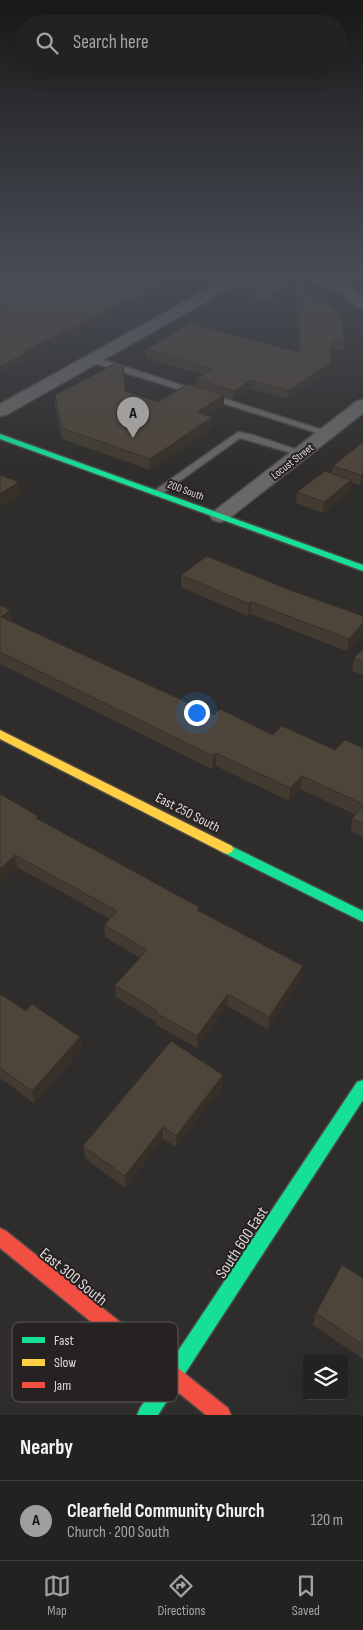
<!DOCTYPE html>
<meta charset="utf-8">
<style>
body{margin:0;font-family:"Sofia Sans Condensed",sans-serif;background:#2b2a29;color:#f1f3f6}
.controls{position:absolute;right:15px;bottom:15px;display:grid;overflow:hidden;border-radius:5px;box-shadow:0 5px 20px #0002}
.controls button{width:45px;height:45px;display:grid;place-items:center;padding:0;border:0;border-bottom:1px solid #403f3e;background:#232220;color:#f1f3f6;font:25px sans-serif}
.you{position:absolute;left:196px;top:712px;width:18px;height:18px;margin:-12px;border:4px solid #fff;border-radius:50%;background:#1a73e8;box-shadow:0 0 0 8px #1a73e833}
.badge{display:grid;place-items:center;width:32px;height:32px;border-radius:50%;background:#a19f9d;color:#111;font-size:16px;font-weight:700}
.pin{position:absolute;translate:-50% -41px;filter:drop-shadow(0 1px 2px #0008)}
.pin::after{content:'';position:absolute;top:26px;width:18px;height:15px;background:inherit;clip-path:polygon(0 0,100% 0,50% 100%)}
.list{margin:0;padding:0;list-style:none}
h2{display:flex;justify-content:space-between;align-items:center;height:65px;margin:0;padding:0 20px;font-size:21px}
h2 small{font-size:16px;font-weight:400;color:#a3a4a5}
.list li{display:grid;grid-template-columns:32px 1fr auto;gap:15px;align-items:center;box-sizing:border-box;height:80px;padding:0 20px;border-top:1px solid #403f3e}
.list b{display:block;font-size:19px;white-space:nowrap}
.list p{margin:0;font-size:16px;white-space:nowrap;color:#a3a4a5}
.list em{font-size:16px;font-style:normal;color:#a3a4a5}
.icon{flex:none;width:28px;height:28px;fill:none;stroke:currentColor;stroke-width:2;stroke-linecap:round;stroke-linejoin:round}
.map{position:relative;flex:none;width:363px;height:1415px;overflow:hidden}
.search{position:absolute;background:#232220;box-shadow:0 5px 20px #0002;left:15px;right:15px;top:15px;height:55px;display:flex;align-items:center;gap:12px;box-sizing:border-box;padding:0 18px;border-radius:28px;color:#a3a4a5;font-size:19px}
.sheet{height:145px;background:#232220}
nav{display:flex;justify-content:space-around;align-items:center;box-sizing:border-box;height:70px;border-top:1px solid #403f3e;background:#232220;font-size:14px;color:#a3a4a5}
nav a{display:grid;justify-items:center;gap:2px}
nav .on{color:#a19f9d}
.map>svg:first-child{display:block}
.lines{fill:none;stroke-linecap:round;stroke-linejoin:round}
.lane-casing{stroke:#4b4948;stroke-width:3}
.street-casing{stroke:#4b4948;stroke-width:3}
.fast-casing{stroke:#4b4948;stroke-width:3}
.slow-casing{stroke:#4b4948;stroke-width:3}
.jam-casing{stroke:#4b4948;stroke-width:3}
.lane{fill:#696866;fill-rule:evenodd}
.street{fill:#696866;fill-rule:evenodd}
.fast{fill:#16e098;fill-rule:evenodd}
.slow{fill:#ffcf43;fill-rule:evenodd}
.jam{fill:#f24e42;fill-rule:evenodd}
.wall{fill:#433b32}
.shaded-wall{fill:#373029}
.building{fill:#4e453a;stroke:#373029}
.labels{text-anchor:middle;stroke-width:4;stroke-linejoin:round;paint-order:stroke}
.far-street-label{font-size:11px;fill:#dedcdb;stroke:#262221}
.street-label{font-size:14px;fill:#dedcdb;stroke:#262221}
.near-street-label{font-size:16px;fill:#dedcdb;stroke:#262221}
.key{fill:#262221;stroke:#5d5a59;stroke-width:1}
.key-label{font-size:14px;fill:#dedcdb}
</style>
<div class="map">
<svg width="363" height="1415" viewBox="0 0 363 1415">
<rect width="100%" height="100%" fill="#2f2d2b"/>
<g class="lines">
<g class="lane-casing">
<g id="lane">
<path d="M88,357h6l238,76 -2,2h-6l-236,-74z"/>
<path d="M238,432l15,3 54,18 -5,3 -62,-18 -80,57h-6v-4z"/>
</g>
</g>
<g class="street-casing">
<g id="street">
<path d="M231,276h17l-2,3 -240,136 -6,1v-12z"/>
<path d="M306,276c22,0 40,6 57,20v12l-5,-1 -16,-14 -34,-14z"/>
<path d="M363,400v13l-136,107 -7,2 -7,-2 -3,-4 3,-4 144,-111z"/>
</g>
</g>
<g class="fast-casing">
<g id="fast">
<path d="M0,434l363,131v6l-363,-132z"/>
<path d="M227,844l136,67v11l-141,-70 -1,-3 1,-3z"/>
<path d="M363,1080v20l-205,315h-21l3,-7 217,-326z"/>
</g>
</g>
<g class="slow-casing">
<path id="slow" d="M0,730l232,116 1,3 -1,3 -5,2 -5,-2 -222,-113z"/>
</g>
<g class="jam-casing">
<path id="jam" d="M0,1228l6,3 222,177 3,7h-25l-206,-167z"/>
</g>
<use href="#lane" class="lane"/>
<use href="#street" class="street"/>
<use href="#fast" class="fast"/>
<use href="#slow" class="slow"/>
<use href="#jam" class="jam"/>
</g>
<g class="wall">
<path d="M0,276h227l-18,10 -25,-7 -157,80v2z"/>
<path d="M299,279l-1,5 47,58 -1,8h-13l-1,11 1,1v8l-43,29 -37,-10 -18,11 -9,-3v9l-16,9 4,12 -62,43 -88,-31 -7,-33v-11l70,-4 33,11 38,-15v-8l7,-4 -57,-17v-9l153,4 -5,-64 -22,14 -44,-12v-7z"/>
<path d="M363,442v40l-3,3 -9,-3 -1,9 -27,22 -27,-10 1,-11 35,-19 1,-7z"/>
<path d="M181,575l106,14 76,27v18l-16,17 -96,-37 -3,2 -67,-29z"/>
<path d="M0,605l12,17 202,93 59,20 62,15 28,-2v89l-12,-6 1,-13 4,-3 -56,-26 -11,12 -73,-35 -4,3 -212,-105z"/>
<path d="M363,649v26l-11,-4 2,-13z"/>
<path d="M0,794l39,26 160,87v4l103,67 -34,51 -41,-23 -30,42 -41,-23v-3l-40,-25 -1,-12 25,-27 -35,-21 -1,-12 6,-6 -93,-52 -17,16z"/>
<path d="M0,994l26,17 54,26 2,12 -48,54 -34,-25z"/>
<path d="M223,1075l-1,12 -46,60 -13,-8 -38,49 -40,-30 -2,-12z"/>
<path d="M363,1278v81l-50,-34 3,-12z"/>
</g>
<g class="shaded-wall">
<path d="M176,276h8v3l-157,80v2l-27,15v-9l23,-15z"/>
<path d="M214,276h13l-18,10v-8z"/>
<path d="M295,281l-1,8 -22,14v-8z"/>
<path d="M331,362v8l-43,29v-8z"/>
<path d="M251,380v9l-18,11 1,-9z"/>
<path d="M224,395v11l-27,16v-10z"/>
<path d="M212,417v10l-62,43v-11z"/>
<path d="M363,473v9l-3,3 1,-10z"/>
<path d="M351,480l-1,11 -27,22 1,-11z"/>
<path d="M19,482l2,11 -21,14v-13z"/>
<path d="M251,602v12l-3,2 1,-12z"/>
<path d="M10,610l2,12 -11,-5z"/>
<path d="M363,623v11l-16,17 2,-12z"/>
<path d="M216,753v13l-4,3 1,-13z"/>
<path d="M302,776l-2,13 -11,12 1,-13z"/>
<path d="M15,855l2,12 -17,16v-14z"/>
<path d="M303,966l-1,12 -34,51 1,-12z"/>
<path d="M228,994l-1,12 -30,42v-12z"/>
<path d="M80,1037l2,12 -48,54 -2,-12z"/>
<path d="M223,1075l-1,12 -46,60v-11z"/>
<path d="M163,1127v12l-38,49v-12z"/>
</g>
<g class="building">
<path d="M0,276h176l-153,76 3,1 -26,14z"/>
<path d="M199,276h15l-5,2z"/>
<path d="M242,276h53l4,3 -4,2 46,34 4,27 -13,-1 -2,20 1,1 -43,29 -37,-11 -17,11 -38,-12 16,-10 -66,-20 45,-26 110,30 -6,-72 -23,14 -44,-11z"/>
<path d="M118,362l5,2 2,27 33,11 29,-18 37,11 -27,17 15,5 -62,42 -88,-31 -7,-33z"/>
<path d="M363,442v31l-2,2 -28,-9z"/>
<path d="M325,471l26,9 -27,22 -27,-10z"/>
<path d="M0,475l19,7 -19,12z"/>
<path d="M207,556l80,33 76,27v7l-14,16 -98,-37 -2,2 -68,-29z"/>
<path d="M0,605l10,5 -9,7 213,98 6,-6 53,26 9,-9 53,24 10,-10 18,8v56l-61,-28 -12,12 -74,-35 -3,3 -213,-104z"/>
<path d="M363,649v13l-9,-4z"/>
<path d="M0,794l38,22 -2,2 163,89 -2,3 106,56 -34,51 -41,-23 -31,42 -41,-23 1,-2 -42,-26 32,-35 -43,-25 13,-14 -102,-56 -15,14z"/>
<path d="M363,806v18l-11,-6z"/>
<path d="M0,994l26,17 6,-7 48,33 -48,54 -32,-23z"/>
<path d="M171,1041l52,34 -47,61 -13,-9 -38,49 -42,-30z"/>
<path d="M342,1265l21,13v67l-47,-32z"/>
</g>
<linearGradient id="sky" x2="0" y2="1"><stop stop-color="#1a1918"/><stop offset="0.58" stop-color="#474c55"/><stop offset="1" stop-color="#474c55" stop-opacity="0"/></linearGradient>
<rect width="363" height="474" fill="url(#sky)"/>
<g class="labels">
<g class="far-street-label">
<text transform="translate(292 461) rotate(-38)" y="4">Locust Street</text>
<text transform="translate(186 490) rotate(20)" y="4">200 South</text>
</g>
<g class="street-label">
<text transform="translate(188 812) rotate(27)" y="5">East 250 South</text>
</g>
<g class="near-street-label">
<text transform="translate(241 1242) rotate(-57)" y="6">South 600 East</text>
<text transform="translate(74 1276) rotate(39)" y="6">East 300 South</text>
</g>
</g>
<rect x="12" y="1322" width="166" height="80" rx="8" class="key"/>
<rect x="22" y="1337" width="23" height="6" fill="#16e098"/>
<rect x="22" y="1359" width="23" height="7" fill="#ffcf43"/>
<rect x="22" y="1382" width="23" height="6" fill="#f24e42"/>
<g class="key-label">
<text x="54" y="1345">Fast</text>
<text x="54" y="1367">Slow</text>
<text x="54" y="1390">Jam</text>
</g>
</svg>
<div class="controls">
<button><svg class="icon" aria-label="layers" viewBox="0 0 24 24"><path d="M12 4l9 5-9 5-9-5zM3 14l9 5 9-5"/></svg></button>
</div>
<div class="you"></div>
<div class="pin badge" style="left:133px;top:438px">A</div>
<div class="search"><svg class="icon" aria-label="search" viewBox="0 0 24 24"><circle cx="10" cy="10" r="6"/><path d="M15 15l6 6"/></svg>Search here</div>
</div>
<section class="sheet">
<h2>Nearby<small></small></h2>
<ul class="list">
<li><span class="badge">A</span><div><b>Clearfield Community Church</b><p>Church · 200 South</p></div><em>120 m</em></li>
</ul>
</section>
<nav>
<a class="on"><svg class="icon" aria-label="map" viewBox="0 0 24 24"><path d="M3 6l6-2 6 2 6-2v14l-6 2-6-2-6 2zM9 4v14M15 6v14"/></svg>Map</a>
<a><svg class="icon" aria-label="directions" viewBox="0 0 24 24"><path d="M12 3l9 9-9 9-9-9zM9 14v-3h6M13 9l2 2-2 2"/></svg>Directions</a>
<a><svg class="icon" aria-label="saved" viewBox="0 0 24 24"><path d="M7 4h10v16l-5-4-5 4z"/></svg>Saved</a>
</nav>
